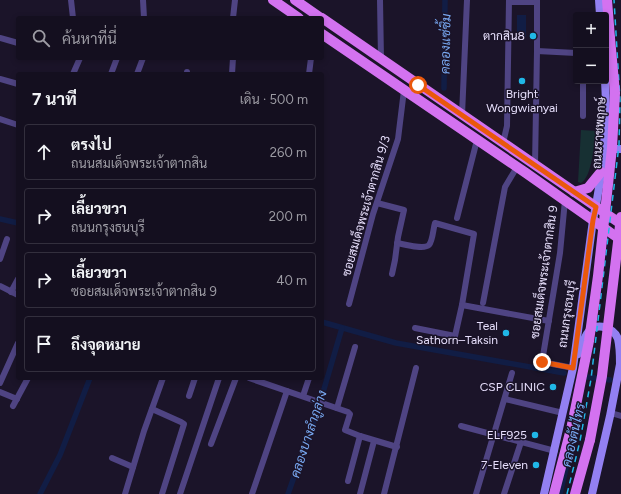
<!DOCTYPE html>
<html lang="th">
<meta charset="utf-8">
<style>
body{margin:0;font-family:Figtree,Sarabun,sans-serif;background:#1d1828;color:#f1f3f6}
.controls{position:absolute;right:12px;top:12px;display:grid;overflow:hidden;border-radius:4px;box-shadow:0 2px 6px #0003}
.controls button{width:36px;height:36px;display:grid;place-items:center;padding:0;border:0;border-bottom:1px solid #332f3d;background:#140f1f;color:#f1f3f6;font:20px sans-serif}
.stop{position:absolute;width:12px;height:12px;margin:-9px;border:3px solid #ea580c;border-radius:50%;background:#fff}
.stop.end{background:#ea580c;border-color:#fff;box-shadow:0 1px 4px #0008}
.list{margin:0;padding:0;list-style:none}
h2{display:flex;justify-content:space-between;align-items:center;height:52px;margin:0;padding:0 16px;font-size:17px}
h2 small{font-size:13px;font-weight:400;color:#9d9ca4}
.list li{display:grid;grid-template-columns:26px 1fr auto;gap:12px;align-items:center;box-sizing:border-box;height:56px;margin:0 8px 8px;padding:0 8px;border:1px solid #332f3d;border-radius:4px}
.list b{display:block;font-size:15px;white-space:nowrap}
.list p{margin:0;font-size:13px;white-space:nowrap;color:#9d9ca4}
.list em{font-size:13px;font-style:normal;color:#9d9ca4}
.icon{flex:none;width:22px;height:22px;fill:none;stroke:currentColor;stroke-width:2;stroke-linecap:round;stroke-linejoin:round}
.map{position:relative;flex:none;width:621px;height:494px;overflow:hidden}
.search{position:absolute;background:#140f1f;box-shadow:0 2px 6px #0003;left:16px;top:16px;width:308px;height:44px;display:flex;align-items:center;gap:10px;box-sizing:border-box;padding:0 14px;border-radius:4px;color:#9d9ca4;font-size:15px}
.panel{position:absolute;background:#140f1f;box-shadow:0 2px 6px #0003;left:16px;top:72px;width:308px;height:308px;border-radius:4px}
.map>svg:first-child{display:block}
.green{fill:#173033}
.water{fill:#111d45}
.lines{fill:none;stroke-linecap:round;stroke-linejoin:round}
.canal{stroke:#111d45;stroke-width:5.5}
.minor{stroke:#4f4483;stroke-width:6}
.secondary{stroke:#9380f2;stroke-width:8}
.primary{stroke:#d372f0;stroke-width:10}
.rail{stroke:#20b7e7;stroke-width:1.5;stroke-dasharray:6 5;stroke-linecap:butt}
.primary-bridge{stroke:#d372f0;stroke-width:10}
.route{stroke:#ea580c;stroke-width:5}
.poi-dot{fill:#20b7e7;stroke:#1b1429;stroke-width:1.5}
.labels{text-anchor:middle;stroke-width:3;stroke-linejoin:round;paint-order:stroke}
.poi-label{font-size:12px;fill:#e7dffc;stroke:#1b1429;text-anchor:end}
.street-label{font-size:12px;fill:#e7dffc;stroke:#1b1429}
.water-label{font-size:13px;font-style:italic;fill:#78a8f1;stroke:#1b1429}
</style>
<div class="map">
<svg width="621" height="494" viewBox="0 0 621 494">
<rect width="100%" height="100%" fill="#1b1429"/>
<path class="green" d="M581,130l15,1c-2,13 -4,46 -15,52l-3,-1z"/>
<rect class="water" x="517" y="15" width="9" height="22"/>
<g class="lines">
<g class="canal">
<path d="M444,88l1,-88"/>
<path d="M0,219l18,4"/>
<path d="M322,322l74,21 168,30"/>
<path d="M580,376l30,4"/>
<path d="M40,494l20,-39 30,-77"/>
<path d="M288,494l31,-88 23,-78"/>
<path d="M560,494l11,-47"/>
</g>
<g class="minor">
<path d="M71,0l2,18"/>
<path d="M143,0l1,18"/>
<path d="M380,0l1,59"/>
<path d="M509,2h28"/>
<path d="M233,18l2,-18"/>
<path d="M0,38l18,5"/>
<path d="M537,51l39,2"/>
<path d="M73,74l7,-16"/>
<path d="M111,74l6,-16"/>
<path d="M137,74l6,-16"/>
<path d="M187,74v-2"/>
<path d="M232,74l1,-16"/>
<path d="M309,74l2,-16"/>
<path d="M0,79l18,5"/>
<path d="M583,81v35"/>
<path d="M462,115l5,-115"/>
<path d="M0,119l18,6"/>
<path d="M503,143l4,-17 2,-126"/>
<path d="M535,165l2,-114v-51"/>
<path d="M565,200l-5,53 -18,109 31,6"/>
<path d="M377,203l27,7 -6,27 -3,23 -3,14"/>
<path d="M457,218l20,-78"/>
<path d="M397,243c6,1 27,7 32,2 4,-5 4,-16 6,-22l39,11 -12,71 -7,31 -40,-8"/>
<path d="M0,259l7,-20"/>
<path d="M0,286l18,9"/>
<path d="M11,292l7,-13"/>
<path d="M483,303l22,-116 12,-20"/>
<path d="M349,304l24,-90 25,-75 6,-49"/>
<path d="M462,305l87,16"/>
<path d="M249,378l99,34 2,2 -5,16 15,6 37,11"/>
<path d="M0,383l18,-40"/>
<path d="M0,392l17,7"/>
<path d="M189,396l6,-18"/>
<path d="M303,396l6,-18"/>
<path d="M505,399l58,14"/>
<path d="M13,406l15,-28"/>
<path d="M337,408l18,-61"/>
<path d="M152,409l29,13 3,2 -22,70"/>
<path d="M611,413l10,3"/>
<path d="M461,426l94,25"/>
<path d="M211,444l25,-66"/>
<path d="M112,458l21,9"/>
<path d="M348,481l12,-45"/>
<path d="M125,494l19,-63 19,-53"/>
<path d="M180,494l39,-116"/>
<path d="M252,494l35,-103"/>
<path d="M360,494l14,-53"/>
<path d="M384,494l32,-126"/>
<path d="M476,494l36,-121"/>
<path d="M504,494l17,-52"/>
</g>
<g class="secondary">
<path d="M599,0l1,15"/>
<path d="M608,144l7,5h6"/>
<path d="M578,354c3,-7 6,-17 11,-23 9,-9 25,-3 29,8 2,8 2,17 2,25"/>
<path d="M544,494l29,-126 20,-148c9,-42 15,-95 12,-139"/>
<path d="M592,494l18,-78 11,-57"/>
</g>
<g class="primary">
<path d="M273,0l26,18"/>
<path d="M295,0l26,18"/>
<path d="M607,0l3,38"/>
<path d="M322,18l299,206"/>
<path d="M322,34l204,139 95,67"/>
<path d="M574,192l14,-4 13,-16"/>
<path d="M554,494l18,-69"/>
<path d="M575,494l15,-54"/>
</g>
<path class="rail" d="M567,494l13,-53 11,-62 28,-234 1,-45 -6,-100"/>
<g class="primary-bridge">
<path d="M572,425l17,-84 9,-65 14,-128 3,-55 -5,-55"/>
<path d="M590,440l12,-64 19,-159"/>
</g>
</g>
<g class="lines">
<path class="route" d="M418,85l178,122 -3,13 -20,148 -31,-6"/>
</g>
<g class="poi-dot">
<circle cx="533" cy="36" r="4"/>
<circle cx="522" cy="81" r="4"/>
<circle cx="506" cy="333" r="4"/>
<circle cx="553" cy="387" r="4"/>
<circle cx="535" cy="435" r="4"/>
<circle cx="536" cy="465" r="4"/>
</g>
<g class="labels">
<g class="poi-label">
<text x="525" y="40">ตากสิน8</text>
<text x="522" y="98" text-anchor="middle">Bright<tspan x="522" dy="14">Wongwianyai</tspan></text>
<text x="498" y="330">Teal<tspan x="498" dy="14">Sathorn–Taksin</tspan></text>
<text x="545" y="391">CSP CLINIC</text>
<text x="527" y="439">ELF925</text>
<text x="528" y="469">7-Eleven</text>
</g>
<g class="street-label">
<text transform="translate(599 133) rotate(-86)" y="4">ถนนราชพฤกษ์</text>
<text transform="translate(366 206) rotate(-74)" y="4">ซอยสมเด็จพระเจ้าตากสิน 9/3</text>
<text transform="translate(544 272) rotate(-82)" y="4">ซอยสมเด็จพระเจ้าตากสิน 9</text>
<text transform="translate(567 314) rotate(-82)" y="4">ถนนกรุงธนบุรี</text>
</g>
<g class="water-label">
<text transform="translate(445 44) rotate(-89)" y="5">คลองแซ่ซิ้ม</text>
<text transform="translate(308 434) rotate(-72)" y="5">คลองบางลำภูล่าง</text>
<text transform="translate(573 435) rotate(-77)" y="5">คลองต้นไทร</text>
</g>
</g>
</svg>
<div class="controls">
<button>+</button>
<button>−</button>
</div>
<div class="stop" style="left:418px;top:85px"></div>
<div class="stop end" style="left:542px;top:362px"></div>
<div class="search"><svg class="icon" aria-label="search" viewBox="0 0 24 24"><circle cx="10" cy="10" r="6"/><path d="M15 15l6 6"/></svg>ค้นหาที่นี่</div>
<section class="panel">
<h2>7 นาที<small>เดิน · 500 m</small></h2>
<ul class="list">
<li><svg class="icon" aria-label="ahead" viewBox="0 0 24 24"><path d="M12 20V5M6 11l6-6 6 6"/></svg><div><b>ตรงไป</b><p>ถนนสมเด็จพระเจ้าตากสิน</p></div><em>260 m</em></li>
<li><svg class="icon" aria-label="right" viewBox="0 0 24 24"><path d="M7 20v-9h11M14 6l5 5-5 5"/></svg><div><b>เลี้ยวขวา</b><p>ถนนกรุงธนบุรี</p></div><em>200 m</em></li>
<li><svg class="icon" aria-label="right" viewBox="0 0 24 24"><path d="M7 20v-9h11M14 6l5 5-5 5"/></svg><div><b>เลี้ยวขวา</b><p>ซอยสมเด็จพระเจ้าตากสิน 9</p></div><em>40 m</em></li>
<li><svg class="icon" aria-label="arrive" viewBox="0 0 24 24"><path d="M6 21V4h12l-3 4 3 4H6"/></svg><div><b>ถึงจุดหมาย</b></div></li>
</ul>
</section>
</div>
